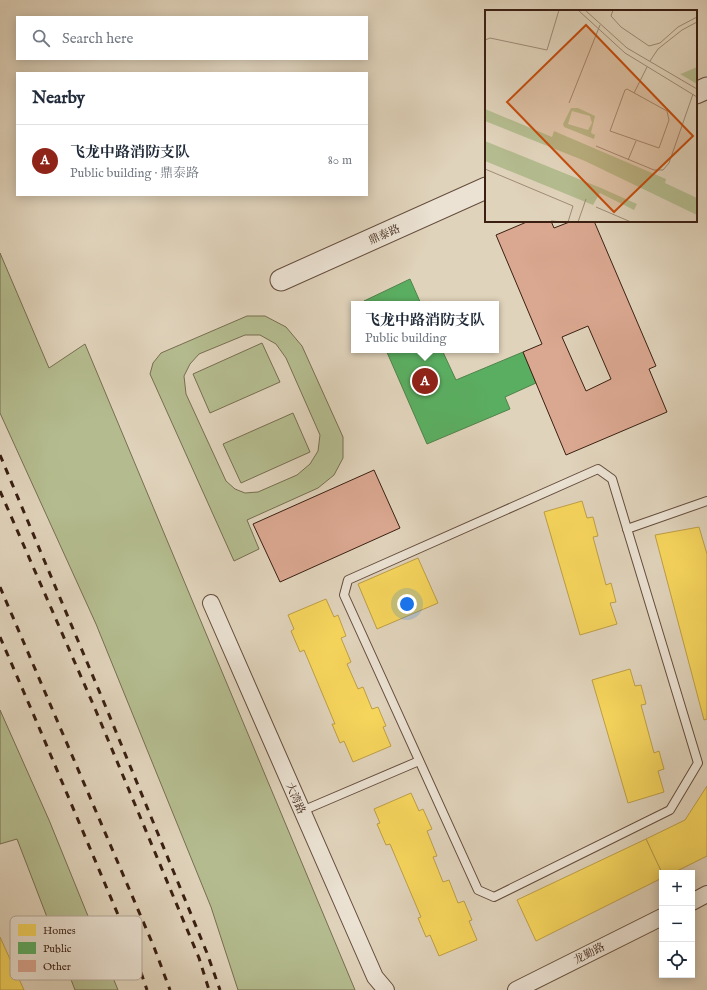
<!DOCTYPE html>
<meta charset="utf-8">
<style>
body{margin:0;font-family:"IM FELL English","Noto Serif SC",serif;background:#f2f2f3;color:#1f2937}
.controls{position:absolute;right:12px;bottom:12px;display:grid;overflow:hidden;border-radius:0px;box-shadow:0 2px 10px #0003}
.controls button{width:36px;height:36px;display:grid;place-items:center;padding:0;border:0;border-bottom:1px solid #e0e1e3;background:#fff;color:#1f2937;font:20px sans-serif}
.you{position:absolute;left:407px;top:604px;width:14px;height:14px;margin:-10px;border:3px solid #fff;border-radius:50%;background:#1a73e8;box-shadow:0 0 0 6px #1a73e833}
.badge{display:grid;place-items:center;width:26px;height:26px;border-radius:50%;background:#8f2418;color:#fff;font-size:13px;font-weight:700}
.pin{position:absolute;translate:-50% -50%;border:2px solid #fff;box-shadow:0 1px 4px #0006}
.popup{position:absolute;left:351px;top:301px;width:148px;height:52px;box-sizing:border-box;display:grid;place-content:center;border-radius:0px;background:#fff;filter:drop-shadow(0 1px 3px #0005);font-size:13px;white-space:nowrap;color:#747a83}
.popup b{font-size:15px;color:#1f2937}
.popup::after{content:'';position:absolute;left:50%;top:100%;margin-left:-8px;border:8px solid transparent;border-top-color:#fff}
.list{margin:0;padding:0;list-style:none}
h2{display:flex;justify-content:space-between;align-items:center;height:52px;margin:0;padding:0 16px;font-size:17px}
h2 small{font-size:13px;font-weight:400;color:#747a83}
.list li{display:grid;grid-template-columns:26px 1fr auto;gap:12px;align-items:center;box-sizing:border-box;height:72px;padding:0 16px;border-top:1px solid #e0e1e3}
.list b{display:block;font-size:15px;white-space:nowrap}
.list p{margin:0;font-size:13px;white-space:nowrap;color:#747a83}
.list em{font-size:13px;font-style:normal;color:#747a83}
.icon{flex:none;width:22px;height:22px;fill:none;stroke:currentColor;stroke-width:2;stroke-linecap:round;stroke-linejoin:round}
.map{position:relative;flex:none;width:707px;height:990px;overflow:hidden}
.search{position:absolute;background:#fff;box-shadow:0 2px 10px #0003;left:16px;top:16px;width:352px;height:44px;display:flex;align-items:center;gap:10px;box-sizing:border-box;padding:0 14px;border-radius:0px;color:#747a83;font-size:15px}
.panel{position:absolute;background:#fff;box-shadow:0 2px 10px #0003;left:16px;top:72px;width:352px;height:124px;border-radius:0px}
.map>svg:first-child{display:block}
.green{fill:#b4bc8f;stroke:#776e50;fill-rule:evenodd}
.homes{fill:#f6d55c;stroke:#be9e46}
.public{fill:#5aae61;stroke:#508349}
.building{fill:#daa790;stroke:#3a1f12;fill-rule:evenodd}
.lines{fill:none;stroke-linecap:round;stroke-linejoin:round}
.service-casing{stroke:#644c3c;stroke-width:10}
.minor-casing{stroke:#644c3c;stroke-width:18}
.tertiary-casing{stroke:#644c3c;stroke-width:23}
.service{stroke:#ebe2d3;stroke-width:8}
.minor{stroke:#ebe2d3;stroke-width:16}
.tertiary{stroke:#ebe2d3;stroke-width:21}
.rail{stroke:#3a1f12;stroke-width:3;stroke-dasharray:7 7;stroke-linecap:butt}
.labels{text-anchor:middle;stroke-width:4;stroke-linejoin:round;paint-order:stroke}
.street-label{font-size:11px;fill:#3a1f12;stroke:#ebe2d3}
.inset-road{fill:none;stroke:#9e8b77;stroke-width:1}
.view{fill:#c54d0d;fill-opacity:0.15;stroke:#c54d0d;stroke-width:2}
.inset-edge{fill:none;stroke:#3a1f12;stroke-width:2}
.key{fill:#ebe2d3;stroke:#b6a899;stroke-width:1}
.key-label{font-size:11px;fill:#3a1f12}
</style>
<div class="map">
<svg width="707" height="990" viewBox="0 0 707 990">
<rect width="100%" height="100%" fill="#e0d3bb"/>
<filter id="stains"><feTurbulence type="fractalNoise" baseFrequency=".005" numOctaves="4"/><feColorMatrix values="0 0 0 0 .2 0 0 0 0 .09 0 0 0 0 .02 0 0 0 .5 -.17"/></filter>
<radialGradient id="worn" r=".72"><stop offset=".6" stop-color="#630" stop-opacity="0"/><stop offset="1" stop-color="#630" stop-opacity=".3"/></radialGradient>
<g class="green">
<path d="M0,253l49,115 36,-24 270,646h-117l-27,-83 -115,-283 -96,-211z"/>
<path d="M247,316h18l21,11 16,19 41,91v21l-9,17 -16,13 -71,32 12,29 -25,12 -84,-187 3,-11 8,-10zM245,335h15l16,9 10,14 34,77 -2,16 -8,13 -13,11 -39,17 -13,1 -10,-4 -9,-8 -40,-87 -2,-18 6,-12 9,-10z"/>
<path d="M262,343l18,39 -70,31 -17,-39z"/>
<path d="M293,413l17,39 -69,31 -18,-39z"/>
<path d="M0,710l49,110 69,170h-43l-58,-151 -17,5z"/>
</g>
<g class="homes">
<path d="M582,501l5,17 6,-1 5,19 -5,1 13,48 5,-2 5,19 -6,1 7,21 -37,11 -36,-123z"/>
<path d="M699,527l8,27v165l-3,1 -49,-185z"/>
<path d="M418,558l20,45 -61,26 -19,-45z"/>
<path d="M326,599l8,18 4,-2 8,21 -5,2 10,24 -4,2 11,25 5,-2 9,22 6,-2 8,19 -3,1 8,19 -38,16 -9,-21 -4,2 -8,-19h3l-31,-74 -4,2 -9,-21 3,-2 -6,-14z"/>
<path d="M630,669l5,17 6,-1 5,19 -5,1 13,48 5,-2 5,18 -6,2 6,21 -36,11 -36,-123z"/>
<path d="M707,786v70l-34,17h-11l-16,-34 39,-19z"/>
<path d="M411,793l8,18 4,-2 9,20 -5,2 10,25 -4,1 10,25 6,-2 9,23 6,-2 8,19 -3,1 8,19 -38,16 -9,-21 -4,2 -8,-19 3,-1 -31,-73 -4,1 -9,-21 3,-1 -6,-14z"/>
<path d="M646,839l16,34v5l-126,63 -19,-41z"/>
<path d="M0,937l24,53h-24z"/>
</g>
<g class="public">
<path d="M410,279l11,25h-55l-2,-3z"/>
<path d="M386,350h56l14,30 67,-28 13,31 -31,14 5,12 -83,35z"/>
</g>
<g class="building">
<path d="M529,221h22l3,7 18,-7h22l62,145 -7,3 18,43 -101,43 -43,-103 19,-8 -46,-109zM588,326l23,53 -25,12 -24,-54z"/>
<path d="M374,470l26,58 -120,54 -27,-58z"/>
</g>
<g class="lines">
<g class="service-casing">
<g id="service">
<path d="M598,469l14,10 86,284 -28,47 -176,87 -16,-7 -134,-295 4,-15z"/>
<path d="M627,529l80,-28"/>
<path d="M302,811l117,-50"/>
</g>
</g>
<g class="minor-casing">
<g id="minor">
<path d="M211,603l164,374 11,13"/>
<path d="M692,902l15,-8"/>
<path d="M516,990l146,-73"/>
</g>
</g>
<g class="tertiary-casing">
<g id="tertiary">
<path d="M696,93l11,-5"/>
<path d="M281,280l205,-92"/>
</g>
</g>
<use href="#service" class="service"/>
<use href="#minor" class="minor"/>
<use href="#tertiary" class="tertiary"/>
<g class="rail">
<path d="M0,455l105,250 102,248 13,37"/>
<path d="M0,491l96,220 103,247 10,32"/>
<path d="M0,587l154,360 16,43"/>
<path d="M0,637l38,88 97,230 12,35"/>
</g>
</g>
<g class="labels">
<g class="street-label">
<text transform="translate(384 234) rotate(-24)" y="4">鼎泰路</text>
<text transform="translate(296 798) rotate(66)" y="4">大湾路</text>
<text transform="translate(589 953) rotate(-27)" y="4">龙勤路</text>
</g>
</g>
<g transform="translate(485 10)">
<rect width="212" height="212" fill="#e0d3bb"/>
<path d="M212,57v17l-17,-10 3,-1zM86,98h7l17,8 -4,17 4,2 -1,4 -30,-12 -1,-3zM87,101l18,5 2,7 -4,7 -20,-6zM0,99l67,28 2,-6 112,48 -1,4 32,15v17l-112,-54 -100,-40zM0,131l116,47 36,16 -3,6 -34,-17 -7,12 -108,-44z" fill="#b4bc8f" fill-rule="evenodd"/>
<path class="inset-road" d="M93,0l47,43 72,44M100,0l42,38 70,41M128,0l-2,6 10,11 28,19 11,-3 18,-16 19,-10M0,30l5,-2 57,12 12,-40M165,51l8,-12 24,-19 15,-8M142,79l40,22 2,9 -10,28 -49,-17 15,-41zM149,83l13,-26M84,93l31,-78M111,136l58,24h9l6,-7 24,-69M143,150l8,-19M0,159l88,37 -5,16M111,197l35,15M66,211l14,1M93,212l8,-23"/>
<path class="view" d="M101,15l107,111 -79,76 -107,-110z"/>
<rect width="212" height="212" class="inset-edge"/>
</g>
<rect x="10" y="916" width="132" height="64" rx="6" class="key"/>
<rect x="18" y="924" width="18" height="12" fill="#f6d55c"/>
<rect x="18" y="942" width="18" height="12" fill="#5aae61"/>
<rect x="18" y="960" width="18" height="12" fill="#daa790"/>
<g class="key-label">
<text x="43" y="934">Homes</text>
<text x="43" y="952">Public</text>
<text x="43" y="970">Other</text>
</g>
<rect width="100%" height="100%" filter="url(#stains)"/>
<rect width="100%" height="100%" fill="url(#worn)"/>
</svg>
<div class="controls">
<button>+</button>
<button>−</button>
<button><svg class="icon" aria-label="locate" viewBox="0 0 24 24"><circle cx="12" cy="12" r="6"/><path d="M12 2v4M12 18v4M2 12h4M18 12h4"/></svg></button>
</div>
<div class="you"></div>
<div class="pin badge" style="left:425px;top:381px">A</div>
<div class="popup"><b>飞龙中路消防支队</b>Public building</div>
<div class="search"><svg class="icon" aria-label="search" viewBox="0 0 24 24"><circle cx="10" cy="10" r="6"/><path d="M15 15l6 6"/></svg>Search here</div>
<section class="panel">
<h2>Nearby<small></small></h2>
<ul class="list">
<li><span class="badge">A</span><div><b>飞龙中路消防支队</b><p>Public building · 鼎泰路</p></div><em>80 m</em></li>
</ul>
</section>
</div>
